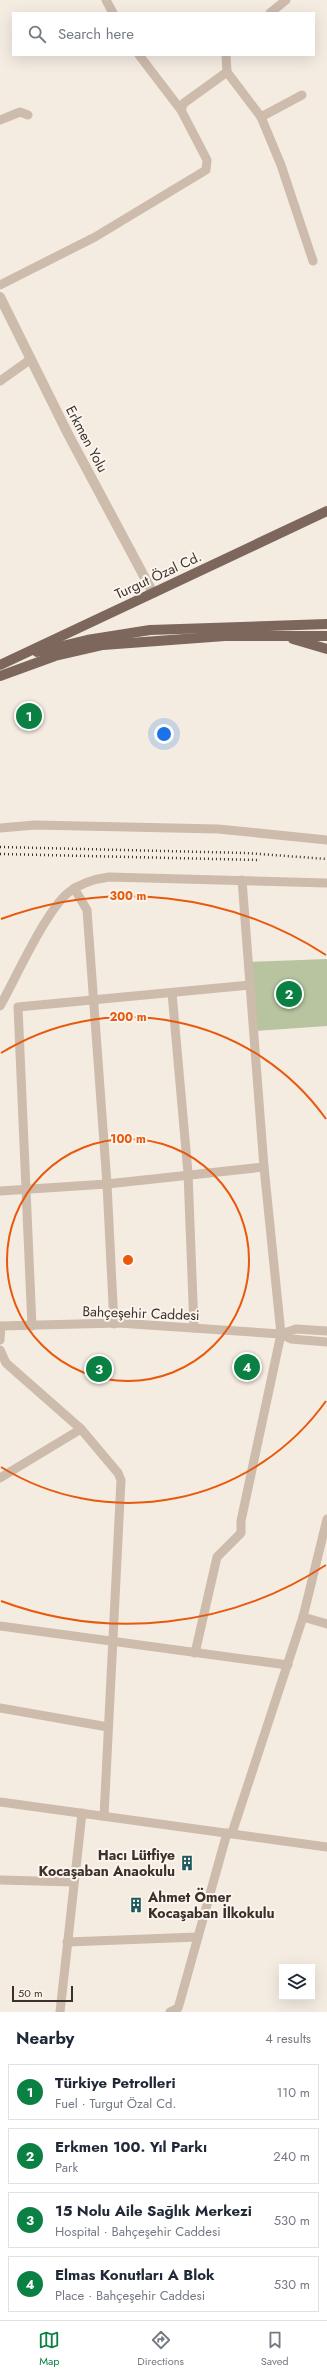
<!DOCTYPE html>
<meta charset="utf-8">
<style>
body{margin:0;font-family:Jost,sans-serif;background:#f6f6f7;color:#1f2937}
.controls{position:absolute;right:12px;bottom:12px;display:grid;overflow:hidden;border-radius:0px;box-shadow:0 4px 16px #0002}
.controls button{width:36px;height:36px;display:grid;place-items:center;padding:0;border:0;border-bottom:1px solid #e0e1e3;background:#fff;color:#1f2937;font:20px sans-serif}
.scale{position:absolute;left:12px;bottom:10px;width:61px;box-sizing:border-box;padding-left:4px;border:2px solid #3b302b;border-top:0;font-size:11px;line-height:14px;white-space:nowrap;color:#3b302b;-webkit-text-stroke:3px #fbf5ee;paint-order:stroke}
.you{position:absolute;left:164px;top:734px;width:14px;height:14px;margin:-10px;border:3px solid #fff;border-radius:50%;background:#1a73e8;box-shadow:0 0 0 6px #1a73e833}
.badge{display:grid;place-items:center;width:26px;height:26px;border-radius:50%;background:#0b8043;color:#fff;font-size:13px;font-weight:700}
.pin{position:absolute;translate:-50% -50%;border:2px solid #fff;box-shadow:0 1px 4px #0006}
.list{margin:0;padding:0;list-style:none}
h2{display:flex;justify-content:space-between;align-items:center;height:52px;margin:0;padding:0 16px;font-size:17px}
h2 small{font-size:13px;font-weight:400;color:#747a83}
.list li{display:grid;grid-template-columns:26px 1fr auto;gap:12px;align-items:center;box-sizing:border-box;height:56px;margin:0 8px 8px;padding:0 8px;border:1px solid #e0e1e3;border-radius:0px}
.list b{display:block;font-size:15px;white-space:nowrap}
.list p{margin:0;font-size:13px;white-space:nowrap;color:#747a83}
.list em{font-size:13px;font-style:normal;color:#747a83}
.icon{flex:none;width:22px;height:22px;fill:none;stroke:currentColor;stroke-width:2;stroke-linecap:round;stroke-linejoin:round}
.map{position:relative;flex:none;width:327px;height:2012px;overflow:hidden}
.search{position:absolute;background:#fff;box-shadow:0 4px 16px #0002;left:12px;right:12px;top:12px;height:44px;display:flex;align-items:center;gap:10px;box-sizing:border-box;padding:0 14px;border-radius:0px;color:#747a83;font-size:15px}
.sheet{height:308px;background:#fff}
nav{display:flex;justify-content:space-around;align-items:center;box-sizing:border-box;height:56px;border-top:1px solid #e0e1e3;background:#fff;font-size:11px;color:#747a83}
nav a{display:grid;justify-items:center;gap:2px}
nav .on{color:#0b8043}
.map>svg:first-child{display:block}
.green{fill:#b8c4a0}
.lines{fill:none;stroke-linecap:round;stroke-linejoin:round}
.minor{stroke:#cdbbac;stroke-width:9}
.tertiary{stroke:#cdbbac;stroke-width:10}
.primary{stroke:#7d675c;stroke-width:10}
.rail{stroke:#3b302b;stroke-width:2.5;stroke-dasharray:1 3;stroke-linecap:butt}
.ring{fill:none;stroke:#e8590c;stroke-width:2}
.labels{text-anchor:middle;stroke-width:4;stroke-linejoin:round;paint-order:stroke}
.street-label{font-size:14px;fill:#3b302b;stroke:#fbf5ee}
.poi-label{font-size:14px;font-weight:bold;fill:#3b302b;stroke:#fbf5ee;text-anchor:end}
.centre{fill:#e8590c;stroke:#fbf5ee;stroke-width:2}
.ring-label{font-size:12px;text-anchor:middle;font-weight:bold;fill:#e8590c;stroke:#fbf5ee;stroke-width:4;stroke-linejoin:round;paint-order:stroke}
</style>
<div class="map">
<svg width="327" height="2012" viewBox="0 0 327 2012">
<rect width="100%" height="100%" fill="#f4ebe1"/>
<path class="green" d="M327,959v67l-72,5 -6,-69z"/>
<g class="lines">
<g class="minor">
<path d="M106,0l7,13"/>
<path d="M270,13l16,-13"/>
<path d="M226,55l1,17 34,45 20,48 32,96"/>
<path d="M181,110l3,-7 43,-31"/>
<path d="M261,117l41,-22"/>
<path d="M0,120l20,-8 8,3"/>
<path d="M0,285l95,-48 111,-67 1,-10 -26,-50 -42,-55"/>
<path d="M0,381l31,-22"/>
<path d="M0,828l35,-3 183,4 109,11"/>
<path d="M74,888l13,22 20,274 7,140"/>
<path d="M172,993l16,180 6,155"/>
<path d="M0,1006c16,-28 46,-96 69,-114 12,-9 25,-13 40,-15l218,6"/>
<path d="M0,1191l107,-7 157,-17"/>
<path d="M0,1326l118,-3 163,11 10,5 36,3"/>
<path d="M32,1326l-14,-319 232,-22"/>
<path d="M281,1334l15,-5 31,2"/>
<path d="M0,1340l1,-14"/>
<path d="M0,1350l6,13 75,66 37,44 3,7 -17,336"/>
<path d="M0,1478l81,-49"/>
<path d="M303,1617l24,7"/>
<path d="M0,1626l288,39"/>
<path d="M195,1653l22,-96 24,-24v-12l40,-187 -17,-167 -22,-287"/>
<path d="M0,1708l108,19"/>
<path d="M0,1802l327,45"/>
<path d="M232,1833l71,-216 24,-98"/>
<path d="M0,1880l74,2"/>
<path d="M67,1942l131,-5"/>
<path d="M60,2012l22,-199"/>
<path d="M170,2012l8,-4 1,-3 48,-172"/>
</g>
<path class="tertiary" d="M0,297l68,137 85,159"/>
<g class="primary">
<path d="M293,639l34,10"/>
<path d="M37,652l50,-12 63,-10 177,-6"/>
<path d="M0,665l327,-154"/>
<path d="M0,676l55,-20 48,-11 122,-9h102"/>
</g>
<g class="rail">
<path d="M0,847l246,6 81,6"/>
<path d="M0,854l260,6"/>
</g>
</g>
<g class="ring">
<circle cx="128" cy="1260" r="121"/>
<path d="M326 1401A243 243 0 0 1 1 1467M1 1053A243 243 0 0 1 326 1119"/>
<path d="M326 1565A364 364 0 0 1 1 1601M1 919A364 364 0 0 1 326 955"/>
</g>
<defs>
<g id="building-bare" transform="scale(1.2)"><path d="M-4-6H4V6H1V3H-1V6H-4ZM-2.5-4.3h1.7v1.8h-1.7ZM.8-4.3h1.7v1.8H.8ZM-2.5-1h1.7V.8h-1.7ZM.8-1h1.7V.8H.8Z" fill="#1f5a5e" stroke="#fbf5ee" stroke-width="2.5" paint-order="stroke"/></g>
</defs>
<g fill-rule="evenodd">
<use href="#building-bare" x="187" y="1863"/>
<use href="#building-bare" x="136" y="1905"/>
</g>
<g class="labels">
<g class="street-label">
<text transform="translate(87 439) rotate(62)" y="5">Erkmen Yolu</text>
<text transform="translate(158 575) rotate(-25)" y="5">Turgut Özal Cd.</text>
<text transform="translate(141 1313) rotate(2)" y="5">Bahçeşehir Caddesi</text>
</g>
<g class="poi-label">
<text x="175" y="1860">Hacı Lütfiye<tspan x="175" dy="16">Kocaşaban Anaokulu</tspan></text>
<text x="148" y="1902" text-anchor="start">Ahmet Ömer<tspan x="148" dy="16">Kocaşaban İlkokulu</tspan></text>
</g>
</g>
<circle cx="128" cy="1260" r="6" class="centre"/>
<g class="ring-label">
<text x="128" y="900">300 m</text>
<text x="128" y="1021">200 m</text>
<text x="128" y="1143">100 m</text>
</g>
</svg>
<div class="controls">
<button><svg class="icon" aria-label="layers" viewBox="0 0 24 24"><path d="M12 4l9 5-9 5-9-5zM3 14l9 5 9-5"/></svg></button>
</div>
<div class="scale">50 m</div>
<div class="you"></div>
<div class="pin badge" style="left:29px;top:716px">1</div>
<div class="pin badge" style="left:289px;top:994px">2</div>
<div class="pin badge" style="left:99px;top:1369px">3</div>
<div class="pin badge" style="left:247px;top:1367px">4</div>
<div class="search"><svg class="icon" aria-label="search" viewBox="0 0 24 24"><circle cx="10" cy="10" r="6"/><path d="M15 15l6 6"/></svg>Search here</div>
</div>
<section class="sheet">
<h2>Nearby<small>4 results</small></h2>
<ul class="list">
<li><span class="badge">1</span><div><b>Türkiye Petrolleri</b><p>Fuel · Turgut Özal Cd.</p></div><em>110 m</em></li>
<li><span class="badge">2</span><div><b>Erkmen 100. Yıl Parkı</b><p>Park</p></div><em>240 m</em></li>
<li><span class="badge">3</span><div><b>15 Nolu Aile Sağlık Merkezi</b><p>Hospital · Bahçeşehir Caddesi</p></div><em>530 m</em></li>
<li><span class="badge">4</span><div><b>Elmas Konutları A Blok</b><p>Place · Bahçeşehir Caddesi</p></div><em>530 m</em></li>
</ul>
</section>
<nav>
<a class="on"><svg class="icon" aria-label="map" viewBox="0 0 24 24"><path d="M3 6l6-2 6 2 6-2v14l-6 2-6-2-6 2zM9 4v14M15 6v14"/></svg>Map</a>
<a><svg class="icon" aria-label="directions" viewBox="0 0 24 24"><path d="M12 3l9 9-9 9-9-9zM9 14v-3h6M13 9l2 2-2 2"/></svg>Directions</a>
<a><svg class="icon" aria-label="saved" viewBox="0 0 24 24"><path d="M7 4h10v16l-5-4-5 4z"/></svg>Saved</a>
</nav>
